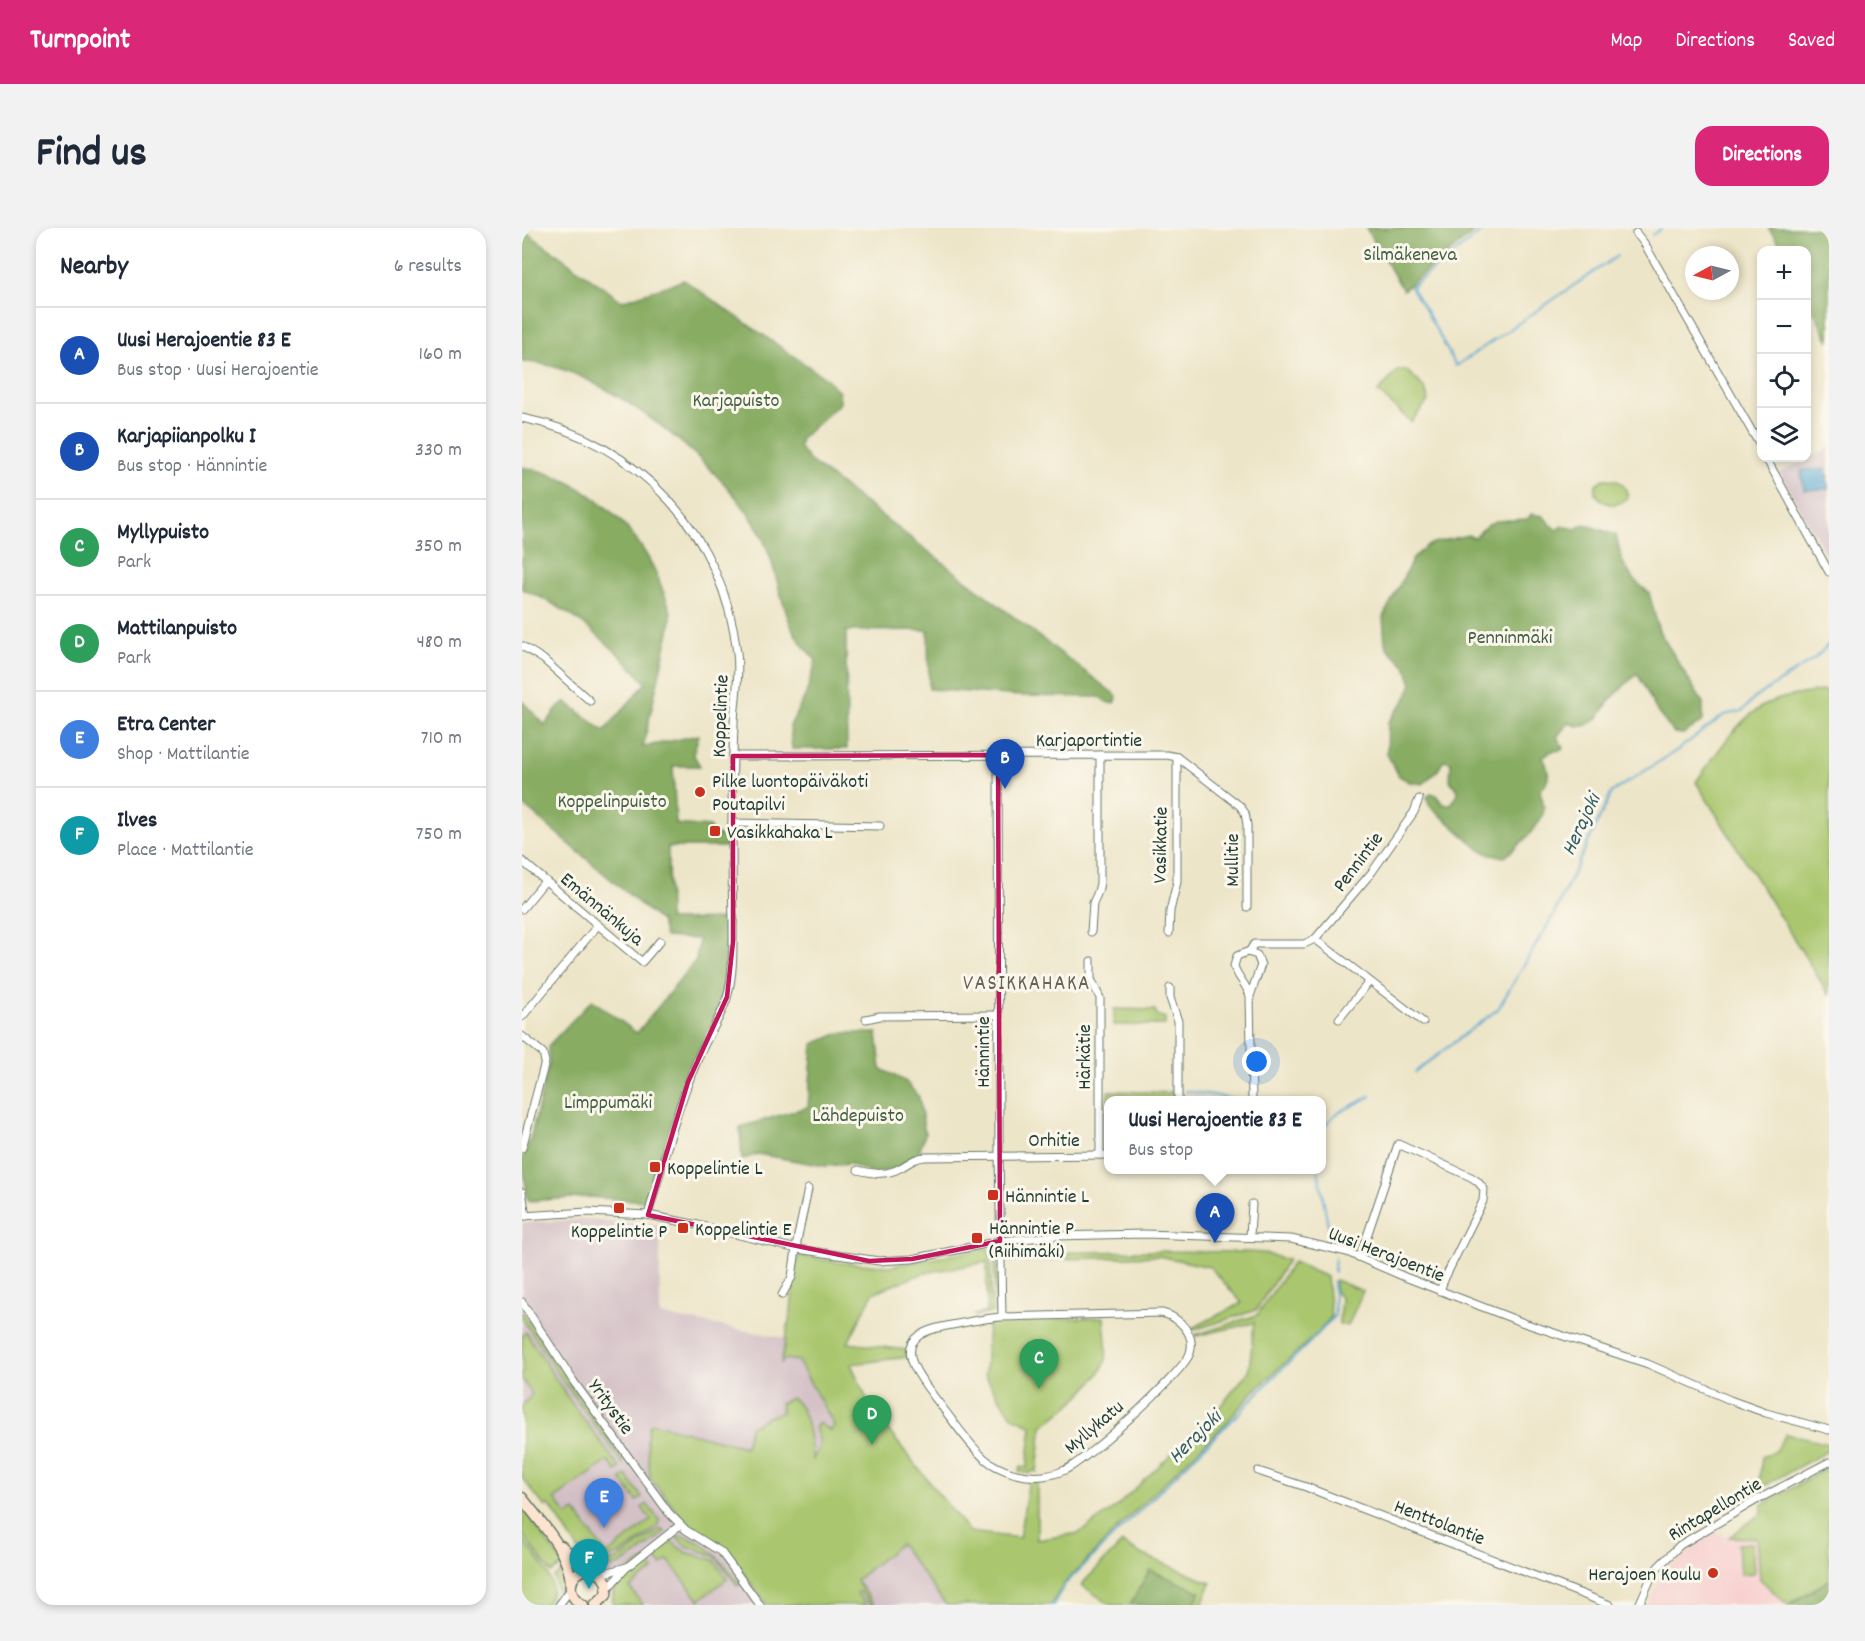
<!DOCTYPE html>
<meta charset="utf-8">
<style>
body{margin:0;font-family:Dekko,sans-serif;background:#f2f2f3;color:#1f2937}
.controls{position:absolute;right:18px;top:18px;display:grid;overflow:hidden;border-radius:12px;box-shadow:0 3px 9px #0003}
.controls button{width:54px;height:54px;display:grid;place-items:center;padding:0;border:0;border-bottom:2px solid #e0e1e3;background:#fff;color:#1f2937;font:30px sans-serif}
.compass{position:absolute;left:1163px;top:18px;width:54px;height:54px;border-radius:50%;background:#fff;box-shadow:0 3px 9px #0003;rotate:263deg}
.you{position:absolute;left:735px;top:834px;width:21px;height:21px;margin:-15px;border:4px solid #fff;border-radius:50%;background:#1a73e8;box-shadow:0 0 0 9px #1a73e833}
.badge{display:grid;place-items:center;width:39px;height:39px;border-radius:50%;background:#db2777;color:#fff;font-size:20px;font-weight:700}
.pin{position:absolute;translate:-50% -50px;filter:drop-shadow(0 2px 3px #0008)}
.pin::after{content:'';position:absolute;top:32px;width:21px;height:18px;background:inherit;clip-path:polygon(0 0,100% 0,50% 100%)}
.popup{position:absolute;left:582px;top:868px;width:222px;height:78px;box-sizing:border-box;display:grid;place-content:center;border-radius:12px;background:#fff;filter:drop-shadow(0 2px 4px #0005);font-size:20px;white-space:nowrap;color:#747a83}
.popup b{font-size:22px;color:#1f2937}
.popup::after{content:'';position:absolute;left:50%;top:100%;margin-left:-12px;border:12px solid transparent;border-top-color:#fff}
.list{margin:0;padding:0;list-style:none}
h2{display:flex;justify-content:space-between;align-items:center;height:78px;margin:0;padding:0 24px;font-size:26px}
h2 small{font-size:20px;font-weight:400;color:#747a83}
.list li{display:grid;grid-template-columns:39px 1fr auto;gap:18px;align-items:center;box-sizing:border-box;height:96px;padding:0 24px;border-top:2px solid #e0e1e3}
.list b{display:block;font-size:22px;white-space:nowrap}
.list p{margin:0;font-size:20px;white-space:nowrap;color:#747a83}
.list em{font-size:20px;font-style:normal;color:#747a83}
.icon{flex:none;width:33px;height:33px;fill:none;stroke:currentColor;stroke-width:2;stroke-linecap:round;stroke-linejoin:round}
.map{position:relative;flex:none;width:1307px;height:1377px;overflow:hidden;border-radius:18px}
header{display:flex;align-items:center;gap:36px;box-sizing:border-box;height:84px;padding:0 30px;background:#db2777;color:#fff}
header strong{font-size:28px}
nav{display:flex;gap:33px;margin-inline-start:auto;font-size:21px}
.intro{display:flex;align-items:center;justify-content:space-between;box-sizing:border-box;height:144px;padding:0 36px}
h1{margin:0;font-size:42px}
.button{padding:15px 27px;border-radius:18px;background:#db2777;color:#fff;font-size:21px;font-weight:700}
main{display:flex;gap:36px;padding:0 36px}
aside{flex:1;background:#fff;border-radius:18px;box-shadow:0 3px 9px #0003}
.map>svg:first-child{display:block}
.built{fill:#f7d0cf}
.industrial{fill:#d2bec5}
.green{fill:#aac76f;stroke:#648252;stroke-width:1.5}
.forest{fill:#87ac62;stroke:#53744b;stroke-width:1.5}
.water{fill:#57a7d1;stroke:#3b7282;stroke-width:1.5}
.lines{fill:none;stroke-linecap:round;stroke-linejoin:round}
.stream{stroke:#57a7d1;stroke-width:2}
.street-casing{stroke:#677868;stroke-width:9}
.secondary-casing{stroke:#677868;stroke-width:13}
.street{stroke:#fff;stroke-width:7}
.secondary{stroke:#fde4d0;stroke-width:10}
.marked{fill:none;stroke:#c2185b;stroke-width:4.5;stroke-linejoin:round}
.poi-dot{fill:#c8321e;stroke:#fbf7ec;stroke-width:2}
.labels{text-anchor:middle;stroke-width:6;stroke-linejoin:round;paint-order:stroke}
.park-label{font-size:20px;fill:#426043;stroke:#fbf7ec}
.street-label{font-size:20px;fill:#1f3d34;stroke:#fbf7ec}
.poi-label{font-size:20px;fill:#1f3d34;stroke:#fbf7ec;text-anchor:start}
.water-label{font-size:21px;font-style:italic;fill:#305d63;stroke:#fbf7ec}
.neighbourhood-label{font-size:21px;letter-spacing:1.5px;fill:#666459;stroke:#fbf7ec}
</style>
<header>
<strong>Turnpoint</strong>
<nav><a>Map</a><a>Directions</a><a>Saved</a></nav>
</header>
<div class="intro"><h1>Find us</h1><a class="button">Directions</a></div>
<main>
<aside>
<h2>Nearby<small>6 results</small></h2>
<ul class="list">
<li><span class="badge" style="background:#1a4fb4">A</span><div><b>Uusi Herajoentie 83 E</b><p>Bus stop · Uusi Herajoentie</p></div><em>160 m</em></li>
<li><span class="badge" style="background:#1a4fb4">B</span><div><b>Karjapiianpolku I</b><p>Bus stop · Hännintie</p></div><em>330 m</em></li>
<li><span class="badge" style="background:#2e9e5b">C</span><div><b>Myllypuisto</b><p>Park</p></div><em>350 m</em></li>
<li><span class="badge" style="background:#2e9e5b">D</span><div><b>Mattilanpuisto</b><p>Park</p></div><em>480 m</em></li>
<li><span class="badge" style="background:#3f7fe0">E</span><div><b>Etra Center</b><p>Shop · Mattilantie</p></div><em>710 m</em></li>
<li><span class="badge" style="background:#0f9aa8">F</span><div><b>Ilves</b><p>Place · Mattilantie</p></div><em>750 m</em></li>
</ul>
</aside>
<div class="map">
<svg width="1307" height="1377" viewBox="0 0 1307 1377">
<rect width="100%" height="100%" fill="#fbf7ec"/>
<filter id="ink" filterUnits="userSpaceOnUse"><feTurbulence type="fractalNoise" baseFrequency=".0167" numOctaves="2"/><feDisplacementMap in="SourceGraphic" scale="12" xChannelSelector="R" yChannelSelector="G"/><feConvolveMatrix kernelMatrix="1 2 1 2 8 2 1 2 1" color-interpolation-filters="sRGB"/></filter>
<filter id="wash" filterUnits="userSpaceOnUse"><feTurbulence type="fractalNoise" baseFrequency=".008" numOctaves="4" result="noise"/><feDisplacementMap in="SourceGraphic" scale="24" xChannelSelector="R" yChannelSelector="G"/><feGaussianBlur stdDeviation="1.35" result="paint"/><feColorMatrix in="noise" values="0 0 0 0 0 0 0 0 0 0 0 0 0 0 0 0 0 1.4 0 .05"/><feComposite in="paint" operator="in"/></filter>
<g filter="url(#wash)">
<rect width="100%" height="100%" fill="#ede5c8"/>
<path class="built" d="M1194,1304l13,5h29l2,42 28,26h-141l8,-16 16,-23 27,-22z"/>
<g class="industrial">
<path d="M1307,220v112l-50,-87z"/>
<path d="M63,991l75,7v89l126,23 114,206 46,61h-326l-98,-136v-246z"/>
</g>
<g class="green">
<path d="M876,142h8c10,9 21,17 22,31l-17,21 -33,-30z"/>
<path d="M1082,251c14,0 21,3 24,18 -12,12 -24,8 -33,-4l1,-9z"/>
<path d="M1307,462v305l-133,-213c18,-25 44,-67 73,-79 19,-8 40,-10 60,-13z"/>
<path d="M592,781l41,1 2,5 8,3v7h-51z"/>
<path d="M586,863l68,2v7h-68v14z"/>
<path d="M466,1020l2,5 2,60 -15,3 -3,-1 13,-3v-50l-63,11 -51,20 -25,50 59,7v7l-56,7 21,46 97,122 50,6 10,-58h8v60l42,-7 36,-25 103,-99 31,-38 5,-48 -58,13 -1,-1 62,-20 36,-53 34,15 4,40 -12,15 -67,61 -27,31 -94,91 -66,68 -14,22h-105l-46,-61 -44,36 18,25h-4l-10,-14 -3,2 9,12h-99l-40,-55 -40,-26 -37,-46 -3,-39 2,-13 3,-3 93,24 5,-20 18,-10 14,-5 -2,-8 11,-6c19,11 18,44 22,62l7,-17 -5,-16 4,-4 12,8 3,-6 -36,-64 -12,-2 -5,4 10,-52 3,-34 5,-22 44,8 48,3z"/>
<path d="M620,1023l108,1 13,1 25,7 -32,50 -62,20 -4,-1 52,-26 -32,-36 -51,-11 -155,5 1,-4 40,-4z"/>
<path d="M475,1030l2,44 -3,9 -2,-52z"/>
<path d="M813,1052l28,11 -15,35 -9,-2 2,-26 -6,-6z"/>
<path d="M0,1083l45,68 57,81 -1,4 -60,-83 -41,-63z"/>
<path d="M582,1089c0,11 4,33 2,42 -6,23 -46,55 -64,67l-5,46 -5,-1 -2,3 -11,-2 2,-5 6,1 5,-42 -19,-9 -14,-19 -14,-23 3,-50h-6l-1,-3z"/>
<path d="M4,1104l42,66 52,70 -4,3 -8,-10 -53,38 12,17 8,-5 32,44 44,-35 -9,-12 5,-4 12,16 -1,6c-12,10 -38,34 -54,32 -8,-1 -15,-6 -23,-4l-32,-50 -4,3 -23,-29v-72l10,-12 -10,-15v-44z"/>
<path d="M1264,1206l43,10v6l-67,37 -3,-2 3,-28 13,-6z"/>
<path d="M1307,1239v113l-41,25 -28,-26 -3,-41 -28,-1 33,-24v-8z"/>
<path d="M104,1247l16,22 -5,4 -16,-22z"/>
<path d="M0,1279l42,58 -13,8 -29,-39z"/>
<path d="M137,1302h4l2,2c-13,10 -41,36 -57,36 -9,0 -19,-5 -27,-9 10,-5 23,5 35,2z"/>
<path d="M160,1308c26,6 43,28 58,48l-2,2 -23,-30 -28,-10 -11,-9z"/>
<path d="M0,1312c14,16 44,47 22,65h-22z"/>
<path d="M149,1313l14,11 29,8 13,19 -28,21 -31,-40 -7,5 -6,-8v-5z"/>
<path d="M600,1315l17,10 72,30 -9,22h-8l5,-13 -49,-21 -20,34h-19l-30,-20z"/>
<path d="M1230,1315l2,30 -14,1 -2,-30z"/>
<path d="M120,1333l5,1 7,8 -24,18 13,17h-30c-4,-22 14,-32 29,-44z"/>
<path d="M43,1341l1,15 -5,14 -3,-3 -4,-18z"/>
</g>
<g class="forest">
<path d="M844,0h113l-76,62z"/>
<path d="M1246,0h61v113l-22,-43 -1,-48h-22z"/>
<path d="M0,1l100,72 62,-21 144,100 11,12 1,11 -39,36 -2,8 10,13 308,236 -1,6c-7,3 -10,0 -16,-5l-79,-1 -92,-7 -1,-59 -82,1 1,118h-55l-2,-23 16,-32 10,-33c-7,-9 -17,-19 -22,-29 -14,-28 -17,-62 -30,-91 -29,-68 -166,-180 -242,-179z"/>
<path d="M0,239c65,11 120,62 141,124 3,8 9,18 8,26 0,13 -6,28 -8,41 -7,30 -13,59 -20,89l56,-12 -6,19 7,12h-27l3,58 33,3 5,7 15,5v7l-4,1h-57l1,73 60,-1 -4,67 -8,26 -34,75 -35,111 -3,3 -56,-4 -61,4 -6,-43 8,-18 10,-40 9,-38 -1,-16 44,-46 45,33 59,-73 3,-21 -34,-2 -4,-15 -139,-118v-103l23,24 14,-19 7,-4 38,29 42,-48c-35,-39 -75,-75 -124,-94z"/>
<path d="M1009,286l12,2 13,14 6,-4 14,3 8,-5 32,11 6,26 11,18 16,14 10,38 44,72v18l-20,13 -9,-1 -16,-20 -21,-40 -27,27 -12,18 -13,8h-7l-10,-3 -11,14 6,10 -1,3 -10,1 -9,5c5,13 10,24 -3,34 1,6 4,13 4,19 -1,16 -27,38 -39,48l-15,-2 -11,-6 -50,-44 -2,-8 4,-4 5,2 7,9h8l6,-8 1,-6 -8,-9 1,-19 -7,-2 -6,10 -15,14 -13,-2 -11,-6 -12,-22 1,-32 17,-22 7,-16 -6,-17 -18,-18 -3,-7 -2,-25 30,-58 12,-12 8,-4 35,-8 6,3 13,-13 9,-4 32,-2z"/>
<path d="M318,805h37l4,36 24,12 14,16 6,37 -8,24 -16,10 -29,6 -21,-10 -26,2 -68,-12 -15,6 -2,-33 68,-20 5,-63z"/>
<path d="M628,1342l50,22 -6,13h-64z"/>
<path d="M1307,1352v25h-39z"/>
</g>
<path class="water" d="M1304,241l2,20 -24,1 -3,-18 2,-2z"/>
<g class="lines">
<g class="stream">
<path d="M964,0l-75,59 15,24 30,55 161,-110"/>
<path d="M1130,7l10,-7"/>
<path d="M893,844l83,-63 56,-95 58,-122 67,-43 45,-34 18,-4 14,-14 58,-38 15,-15"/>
<path d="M648,863h1"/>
<path d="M663,863l33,5 16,4"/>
<path d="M800,900l14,-14 35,-18"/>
<path d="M796,942l10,55 6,15"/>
<path d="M812,1044l1,-15"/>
<path d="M531,1377l12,-21 176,-173c29,-34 65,-61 94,-96l-2,-34"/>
</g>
</g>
</g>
<g filter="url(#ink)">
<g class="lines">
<g class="street-casing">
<g id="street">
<path d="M1114,5l8,10 118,206"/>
<path d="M0,190c116,23 202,116 215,235 3,23 -2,46 -3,69 -1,32 -2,65 -2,97 0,34 0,67 1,101 0,26 1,54 -6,78 -7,23 -22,41 -30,63 -21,49 -34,102 -49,154"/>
<path d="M1244,230l63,114"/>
<path d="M0,418l21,13 47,42"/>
<path d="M476,527l1,401 3,161c-15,1 -30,4 -45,7 -28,5 -61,11 -40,48 10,17 23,32 35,48 10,13 20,27 32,38 9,8 21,13 32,16 17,4 34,3 49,-4 21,-9 119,-98 125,-117 6,-19 -11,-36 -28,-40l-160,4"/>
<path d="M211,528l434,-1 10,2 63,49 5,7 2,12v82"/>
<path d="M210,595l148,3"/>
<path d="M0,633l120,101 18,-21"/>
<path d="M0,681l23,-28"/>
<path d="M569,704l2,-29 5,-11 2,-9v-128"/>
<path d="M647,705l1,-22 7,-29v-125"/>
<path d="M793,711l108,83"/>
<path d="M727,724l5,-8h50l11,-5 57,-67 42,-60 5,-13"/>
<path d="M569,733v18l9,19v157"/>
<path d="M648,760v10l8,23v79"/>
<path d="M728,768l11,-31 -4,-10 -10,-3 -10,4 -3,10c3,11 13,19 16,30l2,104"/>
<path d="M0,789l76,-92"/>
<path d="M344,791l14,-3 118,-1"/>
<path d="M817,791l30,-37"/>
<path d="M0,808l21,17 2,9 -23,86"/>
<path d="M336,942c16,4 29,6 44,-3 8,-5 13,-9 23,-10l183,-2"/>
<path d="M0,964l4,24"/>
<path d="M0,988l66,-4 60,3 50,10 99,24 82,12 33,-2 88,-18 54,-5 90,-2 147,5 56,13 58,25 119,46 124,41 82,36 36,13 63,17"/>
<path d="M728,1008l2,-32"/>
<path d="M838,1029l38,-113 73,33 6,4 7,8 -1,12 -39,79 -4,11"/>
<path d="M260,1067l10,-18 6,-41 10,-47"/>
<path d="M0,1074l52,80 95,131 17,17 35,22 39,53"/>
<path d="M736,1243l48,16 304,118"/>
<path d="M79,1346l26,-7"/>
<path d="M86,1360l19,-21 53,-42"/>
<path d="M37,1377l11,-15"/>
<path d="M1117,1377l12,-27 7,-11 22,-22 73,-43 76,-40"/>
</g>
</g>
<g class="secondary-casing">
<g id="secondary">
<path d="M0,1270c19,25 47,53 49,85"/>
<path d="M39,1318l14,13 17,10"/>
<path d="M61,1377c-18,-9 -16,-31 4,-36l14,5 6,9 -1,12 -11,10"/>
</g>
</g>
<use href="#street" class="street"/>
<use href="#secondary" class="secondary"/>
</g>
</g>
<path class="marked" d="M476,527l2,486 -88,18 -43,2 -221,-46 40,-133 39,-85 6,-55v-186z"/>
<g class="poi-dot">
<circle cx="178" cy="564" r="6"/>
<rect x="187" y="597" width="12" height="12" rx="3"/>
<rect x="127" y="933" width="12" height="12" rx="3"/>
<rect x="465" y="961" width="12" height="12" rx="3"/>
<rect x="91" y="974" width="12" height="12" rx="3"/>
<rect x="155" y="994" width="12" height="12" rx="3"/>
<rect x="449" y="1004" width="12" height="12" rx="3"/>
<circle cx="1191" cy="1345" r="6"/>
</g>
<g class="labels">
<g class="park-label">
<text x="888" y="32">Silmäkeneva</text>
<text x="214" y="178">Karjapuisto</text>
<text x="988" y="415">Penninmäki</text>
<text x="90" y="579">Koppelinpuisto</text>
<text x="86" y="880">Limppumäki</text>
<text x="336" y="893">Lähdepuisto</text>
</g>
<g class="street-label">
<text transform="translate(197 488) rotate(-88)" y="7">Koppelintie</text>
<text x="567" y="518">Karjaportintie</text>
<text transform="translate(637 617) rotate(-89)" y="7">Vasikkatie</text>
<text transform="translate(709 632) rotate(-90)" y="7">Mullitie</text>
<text transform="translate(835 633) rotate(-53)" y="7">Pennintie</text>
<text transform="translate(81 680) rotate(40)" y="7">Emännänkuja</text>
<text transform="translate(460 824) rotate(-90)" y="7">Hännintie</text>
<text transform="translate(561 829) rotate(-90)" y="7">Härkätie</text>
<text x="532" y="918">Orhitie</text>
<text transform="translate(865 1025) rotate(21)" y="7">Uusi Herajoentie</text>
<text transform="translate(90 1178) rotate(54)" y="7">Yritystie</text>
<text transform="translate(571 1198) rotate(-41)" y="7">Myllykatu</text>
<text transform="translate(1192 1280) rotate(-31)" y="7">Rintapellontie</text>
<text transform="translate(918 1293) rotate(21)" y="7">Henttolantie</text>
</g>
<g class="poi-label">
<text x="190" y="559">Pilke luontopäiväkoti<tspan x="190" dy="23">Poutapilvi</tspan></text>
<text x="205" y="610">Vasikkahaka L</text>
<text x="145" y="946">Koppelintie L</text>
<text x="483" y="974">Hännintie L</text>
<text x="467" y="1006">Hännintie P<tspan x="467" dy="23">(Riihimäki)</tspan></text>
<text x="173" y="1007">Koppelintie E</text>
<text x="97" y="1009" text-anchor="middle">Koppelintie P</text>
<text x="1179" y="1352" text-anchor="end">Herajoen Koulu</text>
</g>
<g class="water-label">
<text transform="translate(1058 596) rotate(-65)" y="7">Herajoki</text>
<text transform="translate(672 1208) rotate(-45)" y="7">Herajoki</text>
</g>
<g class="neighbourhood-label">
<text x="505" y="761">VASIKKAHAKA</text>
</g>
</g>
</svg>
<div class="controls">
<button>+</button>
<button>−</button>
<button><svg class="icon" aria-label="locate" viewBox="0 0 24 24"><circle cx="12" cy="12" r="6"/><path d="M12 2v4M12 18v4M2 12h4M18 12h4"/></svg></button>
<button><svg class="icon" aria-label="layers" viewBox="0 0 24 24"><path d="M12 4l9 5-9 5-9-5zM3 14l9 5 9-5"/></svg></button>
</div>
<svg class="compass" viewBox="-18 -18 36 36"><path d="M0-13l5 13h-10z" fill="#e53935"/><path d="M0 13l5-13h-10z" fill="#747a83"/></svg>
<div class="you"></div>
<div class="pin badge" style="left:693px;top:1015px;background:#1a4fb4">A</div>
<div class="popup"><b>Uusi Herajoentie 83 E</b>Bus stop</div>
<div class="pin badge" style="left:483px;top:561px;background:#1a4fb4">B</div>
<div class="pin badge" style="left:517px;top:1161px;background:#2e9e5b">C</div>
<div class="pin badge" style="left:350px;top:1217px;background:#2e9e5b">D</div>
<div class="pin badge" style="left:82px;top:1300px;background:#3f7fe0">E</div>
<div class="pin badge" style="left:67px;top:1361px;background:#0f9aa8">F</div>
</div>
</main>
